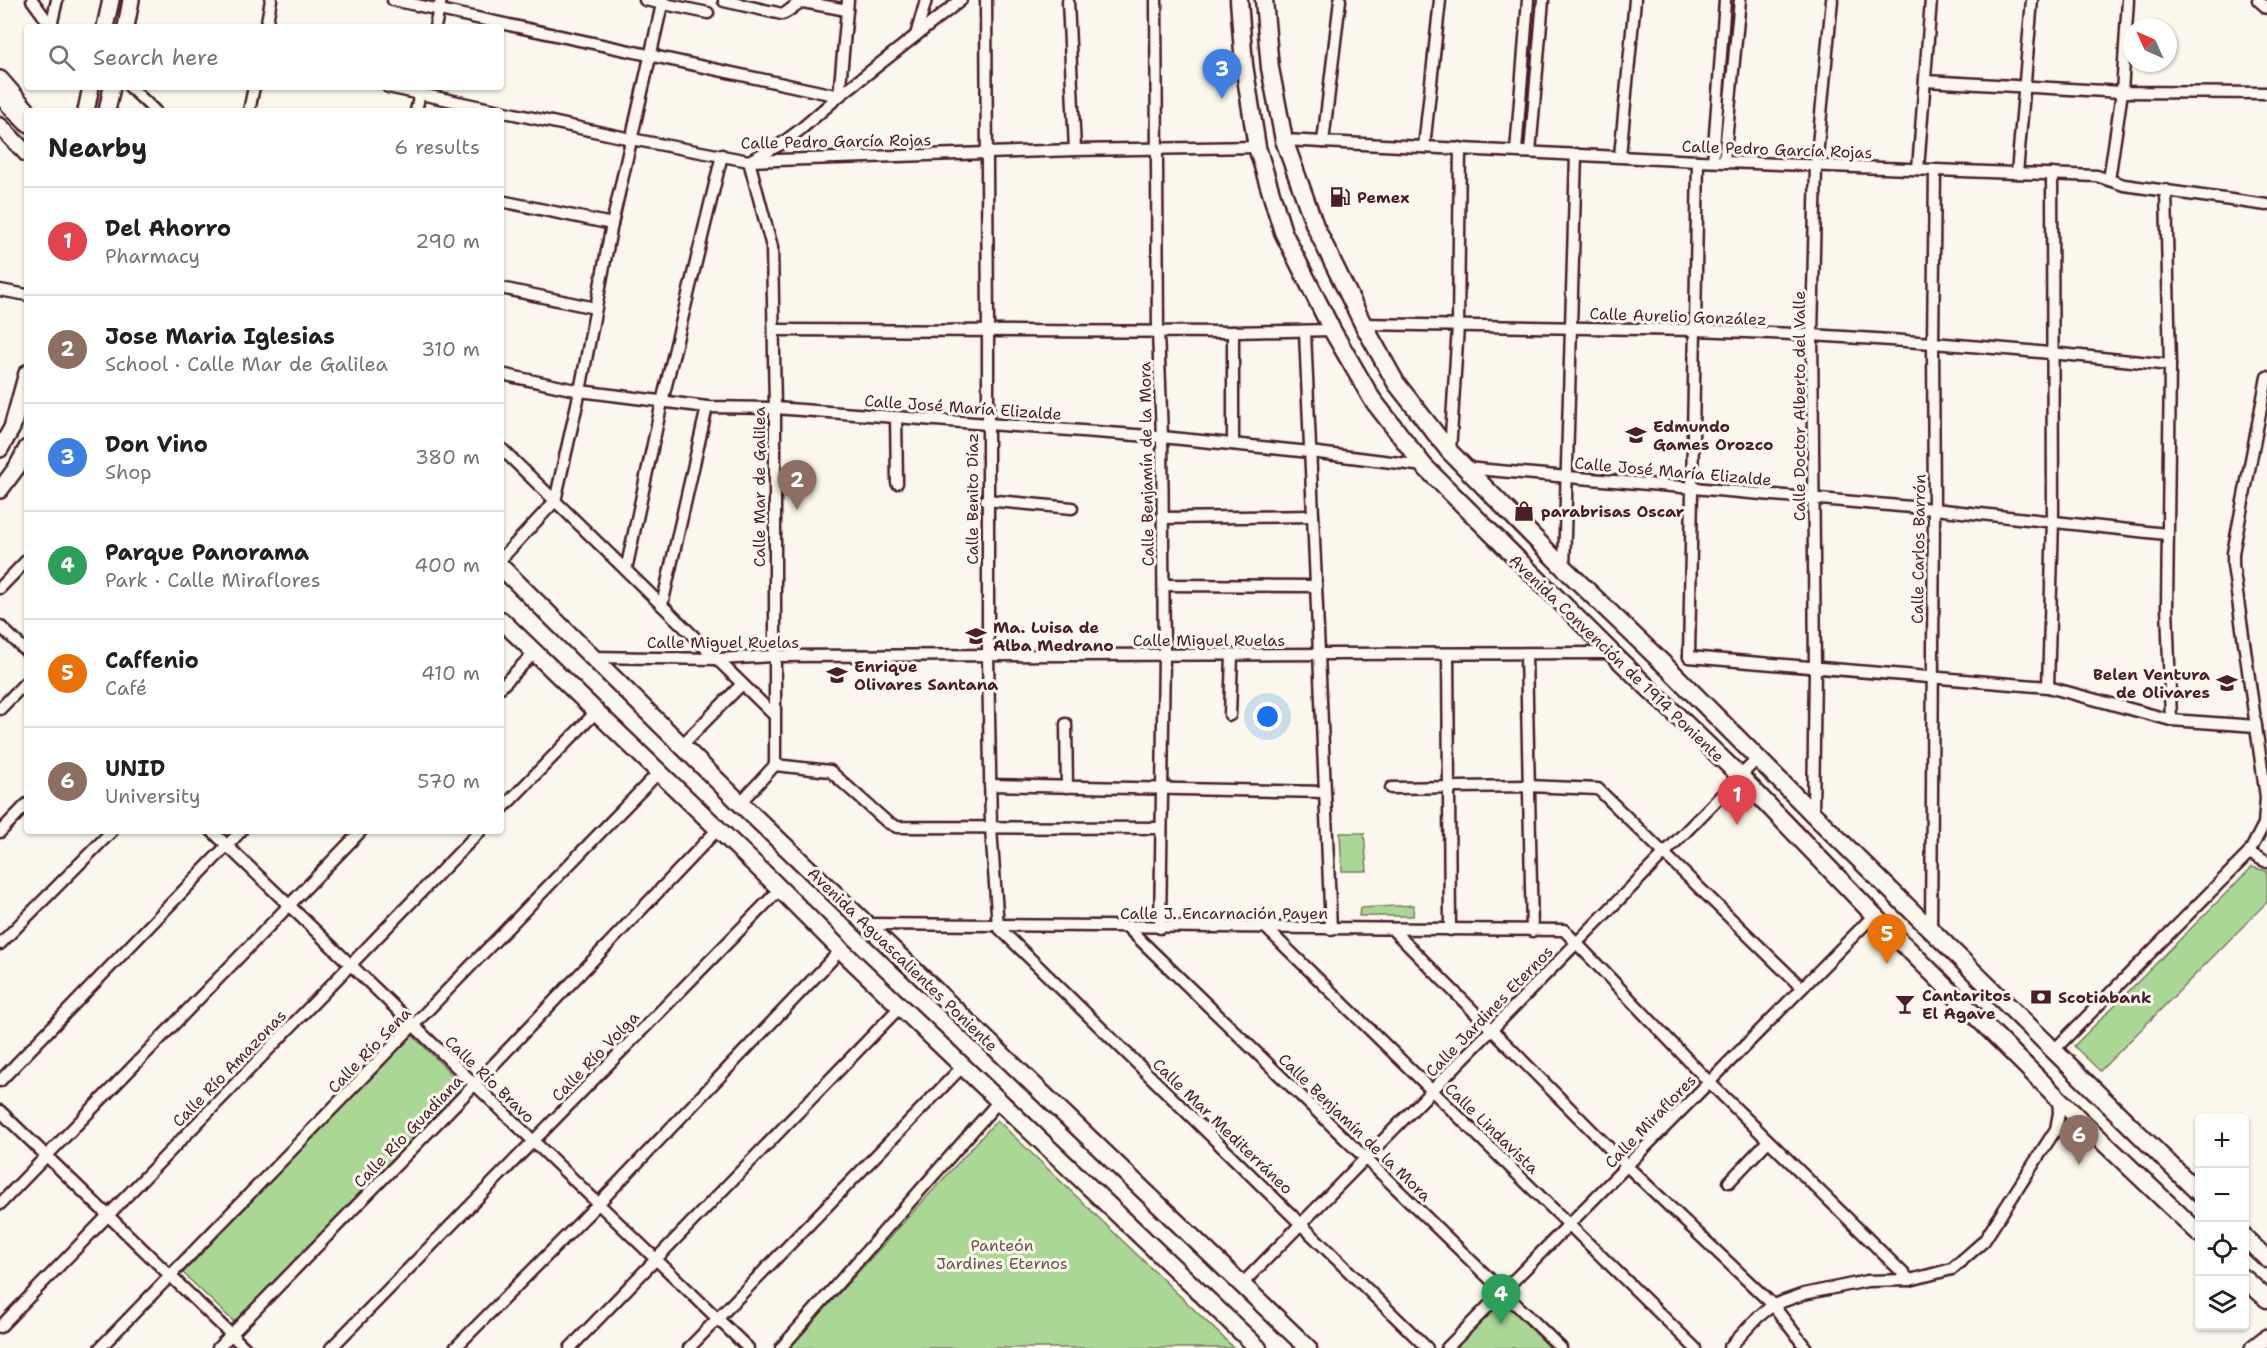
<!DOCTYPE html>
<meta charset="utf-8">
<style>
body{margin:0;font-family:"Shantell Sans",sans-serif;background:#f6f6f6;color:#202124}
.controls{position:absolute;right:18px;bottom:18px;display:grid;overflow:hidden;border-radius:6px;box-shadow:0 2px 4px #0004}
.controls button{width:54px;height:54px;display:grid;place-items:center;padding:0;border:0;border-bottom:2px solid #e0e0e0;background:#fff;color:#202124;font:30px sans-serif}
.compass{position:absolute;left:2123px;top:18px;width:54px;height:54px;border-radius:50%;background:#fff;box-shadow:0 2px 4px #0004;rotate:315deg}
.you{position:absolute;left:1268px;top:717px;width:21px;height:21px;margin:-15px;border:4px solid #fff;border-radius:50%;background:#1a73e8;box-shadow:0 0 0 9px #1a73e833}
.badge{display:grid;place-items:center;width:39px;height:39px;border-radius:50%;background:#4a1f2b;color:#fff;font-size:20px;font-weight:700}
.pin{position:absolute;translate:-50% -50px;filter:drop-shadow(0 2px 3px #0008)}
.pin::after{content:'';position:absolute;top:32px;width:21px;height:18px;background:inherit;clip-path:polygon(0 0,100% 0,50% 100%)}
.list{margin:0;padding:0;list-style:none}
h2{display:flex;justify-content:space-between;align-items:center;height:78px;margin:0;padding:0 24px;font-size:26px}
h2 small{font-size:20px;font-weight:400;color:#757577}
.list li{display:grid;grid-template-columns:39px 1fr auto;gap:18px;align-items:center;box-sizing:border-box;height:108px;padding:0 24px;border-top:2px solid #e0e0e0}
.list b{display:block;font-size:22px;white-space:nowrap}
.list p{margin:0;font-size:20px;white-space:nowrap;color:#757577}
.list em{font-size:20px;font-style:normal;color:#757577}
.icon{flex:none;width:33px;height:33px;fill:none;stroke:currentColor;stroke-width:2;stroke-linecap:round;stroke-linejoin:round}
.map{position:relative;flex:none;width:2267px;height:1348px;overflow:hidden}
.search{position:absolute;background:#fff;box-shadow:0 2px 4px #0004;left:24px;top:24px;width:480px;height:66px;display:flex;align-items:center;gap:15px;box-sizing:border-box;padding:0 21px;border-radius:6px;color:#757577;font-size:22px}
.panel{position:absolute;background:#fff;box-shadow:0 2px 4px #0004;left:24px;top:108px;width:480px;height:726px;border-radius:6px}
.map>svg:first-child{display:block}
.green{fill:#abd796;stroke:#7a7b60;stroke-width:1.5}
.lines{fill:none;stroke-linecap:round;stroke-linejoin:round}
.primary-tunnel{stroke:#d8ccc5;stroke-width:16;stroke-dasharray:16 8;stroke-linecap:butt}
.street-casing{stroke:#4a1f2b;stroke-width:15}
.secondary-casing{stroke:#4a1f2b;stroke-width:20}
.primary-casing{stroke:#4a1f2b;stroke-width:21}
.street{stroke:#fbf7ec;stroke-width:10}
.secondary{stroke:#fbf7ec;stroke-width:15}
.primary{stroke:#fbf7ec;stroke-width:16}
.labels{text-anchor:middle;stroke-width:6;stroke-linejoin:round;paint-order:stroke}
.street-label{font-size:16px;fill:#4a1f2b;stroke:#fbf7ec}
.poi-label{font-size:16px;font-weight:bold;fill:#4a1f2b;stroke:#fbf7ec;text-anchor:start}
.park-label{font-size:16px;fill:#67564b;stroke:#fbf7ec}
</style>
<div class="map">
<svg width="2267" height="1348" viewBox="0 0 2267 1348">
<rect width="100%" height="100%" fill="#fbf7ec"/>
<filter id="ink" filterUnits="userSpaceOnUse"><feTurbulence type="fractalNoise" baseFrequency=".0167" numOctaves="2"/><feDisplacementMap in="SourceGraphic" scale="12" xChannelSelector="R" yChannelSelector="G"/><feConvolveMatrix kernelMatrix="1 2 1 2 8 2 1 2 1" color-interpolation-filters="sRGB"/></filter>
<g filter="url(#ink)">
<g class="green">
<path d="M1340,833h24l3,38h-25z"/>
<path d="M2252,867l15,4v31l-167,169 -26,-25z"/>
<path d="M1414,905l-1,11h-54l1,-8z"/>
<path d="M411,1034l54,53 -231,235 -51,-49z"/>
<path d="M997,1120l237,228h-445z"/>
<path d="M1502,1299l48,49h-99z"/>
</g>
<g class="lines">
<path class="primary-tunnel" d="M0,115l27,28"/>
<g class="street-casing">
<g id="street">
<path d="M32,0l19,26 3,1"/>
<path d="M393,0l446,96 9,-96"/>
<path d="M645,0l63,13"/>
<path d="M986,0l2,331v325l3,172 7,99 429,421"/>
<path d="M1156,0l2,332 4,105 2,218 -4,273"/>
<path d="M2258,0l9,8"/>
<path d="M724,1l58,13c8,-2 12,-10 21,-12l44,8"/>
<path d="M1068,1l7,149"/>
<path d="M51,26l6,-26"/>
<path d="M266,27l5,-27"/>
<path d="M435,27l6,-27"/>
<path d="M916,35l10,-35"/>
<path d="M1925,81l197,11 145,1"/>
<path d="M130,87l25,24"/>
<path d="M388,87l243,52 118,22 326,-11 182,-3"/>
<path d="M249,111l5,-24"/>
<path d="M416,111l5,-23"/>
<path d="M1284,140l414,21 399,15 27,9 143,20"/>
<path d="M1323,142l17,-142"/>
<path d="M1424,147l16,-147"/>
<path d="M1516,151l12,-151"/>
<path d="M1530,152l13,-152"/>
<path d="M1620,156l15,-156"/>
<path d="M1713,161l12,-161"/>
<path d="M1724,161l16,-161"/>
<path d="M1918,169l13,-169"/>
<path d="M2017,173l15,-173"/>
<path d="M2109,180l13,-88 6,-92"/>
<path d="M2166,190l4,175 -3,241 4,114"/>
<path d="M501,201l111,23"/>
<path d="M501,288l94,20"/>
<path d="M0,290l27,5"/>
<path d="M1363,324c110,3 221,3 332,6 159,5 317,18 475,35"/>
<path d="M774,330l459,2 99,-2"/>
<path d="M1305,332l26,597"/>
<path d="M501,374l79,17 127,16 68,1 387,29 148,15 114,14"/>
<path d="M896,417l1,66"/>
<path d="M1233,444v-112"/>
<path d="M501,448l273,267"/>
<path d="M1450,452l8,-126 2,-178"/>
<path d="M1465,468l469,41 232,25"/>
<path d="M986,500l86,8"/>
<path d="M1164,518l149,-2"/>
<path d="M501,559l54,-58 25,-110 32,-167 51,-224"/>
<path d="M1564,568l12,-414"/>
<path d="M626,570l36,-168 60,-247"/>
<path d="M1164,585l152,1"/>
<path d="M0,588l27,-28"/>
<path d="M662,605l45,-198"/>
<path d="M0,626l27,26"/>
<path d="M1448,654l2,276"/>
<path d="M1526,654l6,277"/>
<path d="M591,657l126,2 57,-3 838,-3"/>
<path d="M1689,657l359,30 123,33 85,6"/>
<path d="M1689,657l9,-496"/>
<path d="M501,687l33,-34"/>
<path d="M2048,687l5,-167 -1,-346"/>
<path d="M0,709l27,-28"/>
<path d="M1230,715l2,-60"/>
<path d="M1066,724l1,63"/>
<path d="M682,745l60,-61"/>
<path d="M775,765l55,6 57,51 10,5 263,1"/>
<path d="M990,785l335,7"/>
<path d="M1391,788l137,-2 70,3 204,199"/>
<path d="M740,803l35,-38v-357l-3,-161 -23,-86 32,-17 20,-15 38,-33 122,-96"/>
<path d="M501,810l95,-98"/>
<path d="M1813,814l2,-146 -3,-333 4,-169 16,-166"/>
<path d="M212,831l536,517"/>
<path d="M0,832l27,-28"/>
<path d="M2249,853l18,9"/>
<path d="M866,924l698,6 145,152 201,198"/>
<path d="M1128,928l433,420"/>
<path d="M1267,929l428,419"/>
<path d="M1393,930l234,236 146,139 33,43"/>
<path d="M1931,930l3,-421 -1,-165 2,-174"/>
<path d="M0,944l112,-113"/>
<path d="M2053,1051l196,-198 15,-29 2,-27 -33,-232v-12l34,-176"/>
<path d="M0,1081l241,-250"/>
<path d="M0,1111l245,237"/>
<path d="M1729,1182l39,-41"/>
<path d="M0,1204l361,-373"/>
<path d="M1242,1284l516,-526"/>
<path d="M0,1327l480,-496"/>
<path d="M100,1348l559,-576"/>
<path d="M218,1348l257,-264 243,-255"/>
<path d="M331,1348l449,-459"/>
<path d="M455,1348l143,-144 243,-254"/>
<path d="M570,1348l330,-341"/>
<path d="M689,1348l273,-281"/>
<path d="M781,1348l218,-247"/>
<path d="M1447,1348l427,-433"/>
<path d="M1729,1348l29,-31 15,-12 31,-11 63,-13 43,-1 42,-11 32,-28 72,-112 3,-16 -1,-15"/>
</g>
</g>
<g class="secondary-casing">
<g id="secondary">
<path d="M105,27l6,-27"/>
<path d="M126,27l5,-27"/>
<path d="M0,79l28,32"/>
<path d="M86,111l5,-24"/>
<path d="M107,111l5,-24"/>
<path d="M0,126l27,28"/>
<path d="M0,449l12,-21 15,-55"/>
<path d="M0,490l17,-23 10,-19"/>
<path d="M2253,1348l14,-11"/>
</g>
</g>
<g class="primary-casing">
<g id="primary">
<path d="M1239,0l5,65 13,82 26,85 49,98 40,69 52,67 188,187 128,123 134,139 205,204 121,115"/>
<path d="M1264,0l6,68 14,72 31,86 48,98 33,59 54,69 114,116 109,105 140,141 387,380"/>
<path d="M0,95l27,28"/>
<path d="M501,567l239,236 568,545"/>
<path d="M501,620l269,259 71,71 417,398"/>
<path d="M2244,1237l23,22"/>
<path d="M2244,1278l23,21"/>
</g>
</g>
<use href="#street" class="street"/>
<use href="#secondary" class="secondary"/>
<use href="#primary" class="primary"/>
</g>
</g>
<defs>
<g id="fuel-bare" transform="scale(1.62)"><path d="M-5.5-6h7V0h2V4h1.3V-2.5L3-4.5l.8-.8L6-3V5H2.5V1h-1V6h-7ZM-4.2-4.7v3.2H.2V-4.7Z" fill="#4a1f2b" stroke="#fbf7ec" stroke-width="2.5" paint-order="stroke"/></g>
<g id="school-bare" transform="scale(1.62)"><path d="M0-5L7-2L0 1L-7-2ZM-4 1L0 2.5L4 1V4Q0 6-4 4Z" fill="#4a1f2b" stroke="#fbf7ec" stroke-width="2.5" paint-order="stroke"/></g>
<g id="shop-bare" transform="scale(1.62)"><path d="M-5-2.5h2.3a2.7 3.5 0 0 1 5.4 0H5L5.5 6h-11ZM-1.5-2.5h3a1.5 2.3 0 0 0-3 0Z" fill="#4a1f2b" stroke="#fbf7ec" stroke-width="2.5" paint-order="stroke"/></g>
<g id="bank-bare" transform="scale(1.62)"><path d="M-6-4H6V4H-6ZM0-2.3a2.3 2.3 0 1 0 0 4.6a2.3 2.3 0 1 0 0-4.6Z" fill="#4a1f2b" stroke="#fbf7ec" stroke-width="2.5" paint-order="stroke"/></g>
<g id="bar-bare" transform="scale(1.62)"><path d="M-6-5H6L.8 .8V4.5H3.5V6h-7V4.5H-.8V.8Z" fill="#4a1f2b" stroke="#fbf7ec" stroke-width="2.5" paint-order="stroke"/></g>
</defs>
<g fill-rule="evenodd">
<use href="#fuel-bare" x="1340" y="197"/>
<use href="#school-bare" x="1636" y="435"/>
<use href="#shop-bare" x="1524" y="511"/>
<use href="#school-bare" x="976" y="636"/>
<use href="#school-bare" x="837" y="675"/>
<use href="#school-bare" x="2227" y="683"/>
<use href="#bank-bare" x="2041" y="997"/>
<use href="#bar-bare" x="1905" y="1004"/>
</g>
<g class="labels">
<g class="street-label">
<text transform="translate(836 141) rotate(-1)" y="6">Calle Pedro García Rojas</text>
<text transform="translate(1777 149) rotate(2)" y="6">Calle Pedro García Rojas</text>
<text transform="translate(1678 316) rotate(2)" y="6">Calle Aurelio González</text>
<text transform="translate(1799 406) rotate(-90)" y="6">Calle Doctor Alberto del Valle</text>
<text transform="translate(963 407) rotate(4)" y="6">Calle José María Elizalde</text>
<text transform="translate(1146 464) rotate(-91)" y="6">Calle Benjamín de la Mora</text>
<text transform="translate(1673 471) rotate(5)" y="6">Calle José María Elizalde</text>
<text transform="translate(759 487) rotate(-90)" y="6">Calle Mar de Galilea</text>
<text transform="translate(972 499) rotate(-90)" y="6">Calle Benito Díaz</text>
<text transform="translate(1918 549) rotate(-89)" y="6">Calle Carlos Barrón</text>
<text x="1209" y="646">Calle Miguel Ruelas</text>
<text x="723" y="648">Calle Miguel Ruelas</text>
<text transform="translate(1617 658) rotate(44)" y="6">Avenida Convención de 1914 Poniente</text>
<text x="1224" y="919">Calle J. Encarnación Payen</text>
<text transform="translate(903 959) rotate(44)" y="6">Avenida Aguascalientes Poniente</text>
<text transform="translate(1489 1011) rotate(-46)" y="6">Calle Jardines Eternos</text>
<text transform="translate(369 1050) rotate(-46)" y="6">Calle Río Sena</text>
<text transform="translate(595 1056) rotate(-46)" y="6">Calle Río Volga</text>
<text transform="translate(229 1068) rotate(-46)" y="6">Calle Río Amazonas</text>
<text transform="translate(490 1079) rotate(44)" y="6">Calle Río Bravo</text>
<text transform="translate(1650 1121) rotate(-46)" y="6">Calle Miraflores</text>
<text transform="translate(1223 1126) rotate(44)" y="6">Calle Mar Mediterráneo</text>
<text transform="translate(1355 1127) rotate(44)" y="6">Calle Benjamín de la Mora</text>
<text transform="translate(1492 1128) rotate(44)" y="6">Calle Lindavista</text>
<text transform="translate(408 1131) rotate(-46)" y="6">Calle Río Guadiana</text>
</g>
<g class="poi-label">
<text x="1357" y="203">Pemex</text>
<text x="1653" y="432">Edmundo<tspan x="1653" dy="18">Games Orozco</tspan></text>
<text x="1541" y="517">parabrisas Oscar</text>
<text x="993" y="633">Ma. Luisa de<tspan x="993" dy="18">Alba Medrano</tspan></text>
<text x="854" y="672">Enrique<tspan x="854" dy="18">Olivares Santana</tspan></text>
<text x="2210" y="680" text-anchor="end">Belen Ventura<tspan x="2210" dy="18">de Olivares</tspan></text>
<text x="1922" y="1001">Cantaritos<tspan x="1922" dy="18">El Agave</tspan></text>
<text x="2058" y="1003">Scotiabank</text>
</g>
<g class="park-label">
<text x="1002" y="1251">Panteón<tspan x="1002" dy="18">Jardines Eternos</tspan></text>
</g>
</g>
</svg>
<div class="controls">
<button>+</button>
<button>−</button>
<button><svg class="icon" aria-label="locate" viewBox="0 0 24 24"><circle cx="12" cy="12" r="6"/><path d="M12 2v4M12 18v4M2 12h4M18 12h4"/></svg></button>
<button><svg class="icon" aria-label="layers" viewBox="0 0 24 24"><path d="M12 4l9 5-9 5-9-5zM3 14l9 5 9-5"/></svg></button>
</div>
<svg class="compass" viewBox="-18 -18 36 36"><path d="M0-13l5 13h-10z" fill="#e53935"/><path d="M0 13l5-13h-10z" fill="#757577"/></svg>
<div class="you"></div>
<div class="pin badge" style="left:1737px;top:825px;background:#e0444e">1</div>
<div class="pin badge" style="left:797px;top:510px;background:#8d6e63">2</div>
<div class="pin badge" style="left:1222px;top:99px;background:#3f7fe0">3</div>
<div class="pin badge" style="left:1501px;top:1324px;background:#2e9e5b">4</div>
<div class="pin badge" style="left:1887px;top:964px;background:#e8710a">5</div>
<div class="pin badge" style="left:2079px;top:1165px;background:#8d6e63">6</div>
<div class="search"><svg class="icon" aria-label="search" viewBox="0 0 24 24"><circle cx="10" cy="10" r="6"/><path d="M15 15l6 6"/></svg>Search here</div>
<section class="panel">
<h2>Nearby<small>6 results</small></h2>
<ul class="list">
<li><span class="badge" style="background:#e0444e">1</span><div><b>Del Ahorro</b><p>Pharmacy</p></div><em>290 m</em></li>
<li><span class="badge" style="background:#8d6e63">2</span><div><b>Jose Maria Iglesias</b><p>School · Calle Mar de Galilea</p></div><em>310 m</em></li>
<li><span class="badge" style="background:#3f7fe0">3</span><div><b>Don Vino</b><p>Shop</p></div><em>380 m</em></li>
<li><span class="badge" style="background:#2e9e5b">4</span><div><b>Parque Panorama</b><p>Park · Calle Miraflores</p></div><em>400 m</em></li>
<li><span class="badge" style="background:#e8710a">5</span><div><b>Caffenio</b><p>Café</p></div><em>410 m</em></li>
<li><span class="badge" style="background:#8d6e63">6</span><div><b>UNID</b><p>University</p></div><em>570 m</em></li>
</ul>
</section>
</div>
